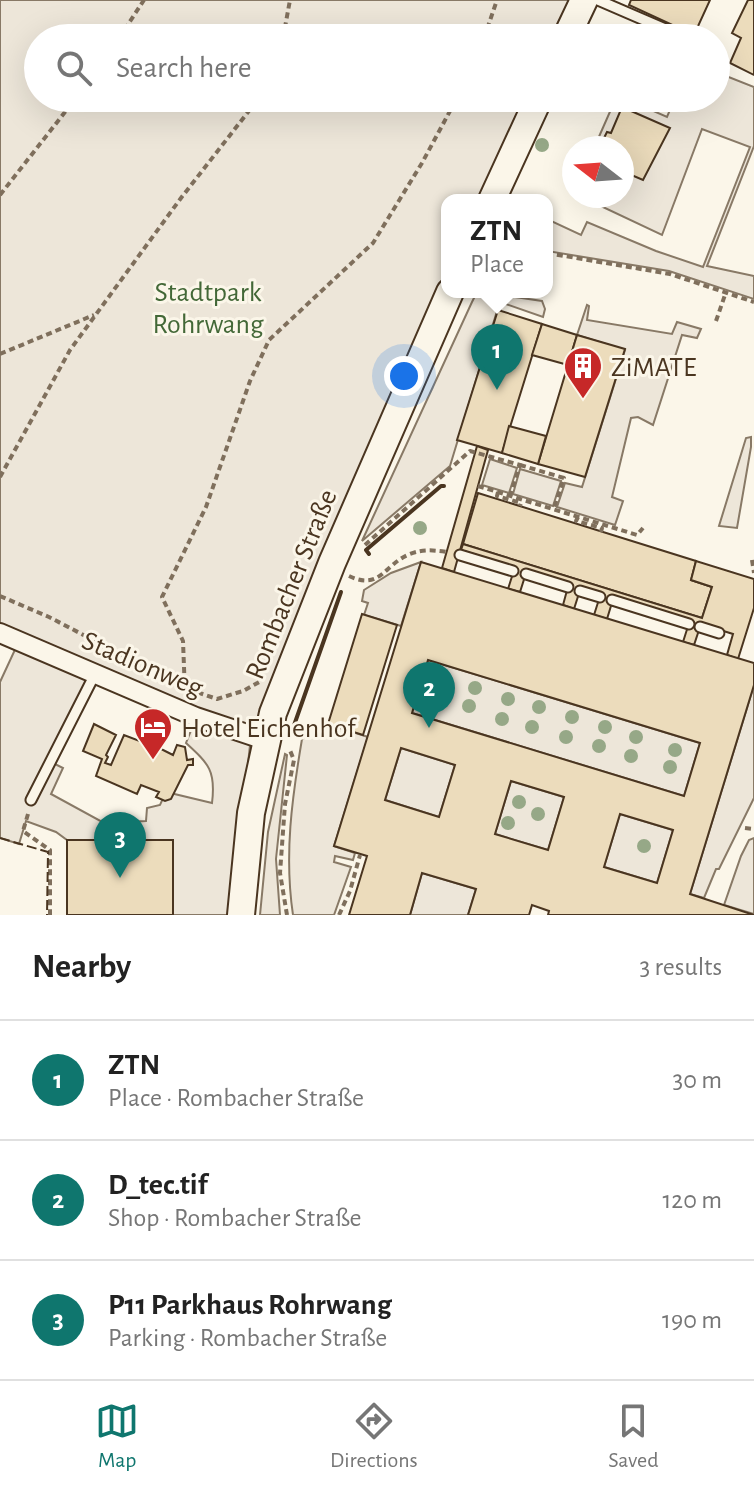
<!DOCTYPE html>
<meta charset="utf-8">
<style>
body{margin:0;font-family:"Alegreya Sans",sans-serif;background:#f6f6f6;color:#222}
.compass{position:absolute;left:562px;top:136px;width:72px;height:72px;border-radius:50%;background:#fff;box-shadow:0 8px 32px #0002;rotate:287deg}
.you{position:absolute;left:404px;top:376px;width:28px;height:28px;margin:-20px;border:6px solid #fff;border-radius:50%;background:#1a73e8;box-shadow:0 0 0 12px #1a73e833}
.badge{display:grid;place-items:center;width:52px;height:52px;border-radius:50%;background:#0f766e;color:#fff;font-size:26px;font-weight:700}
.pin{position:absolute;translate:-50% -66px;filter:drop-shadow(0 2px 4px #0008)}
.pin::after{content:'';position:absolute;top:42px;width:28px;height:24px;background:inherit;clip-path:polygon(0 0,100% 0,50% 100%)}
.popup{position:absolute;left:441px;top:194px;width:112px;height:104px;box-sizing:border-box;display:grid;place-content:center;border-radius:16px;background:#fff;filter:drop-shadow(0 2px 6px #0005);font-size:26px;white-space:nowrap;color:#767676}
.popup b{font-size:30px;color:#222}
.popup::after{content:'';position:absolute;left:50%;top:100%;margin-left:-16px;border:16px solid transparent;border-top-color:#fff}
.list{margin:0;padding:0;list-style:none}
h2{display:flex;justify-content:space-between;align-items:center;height:104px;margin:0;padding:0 32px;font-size:34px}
h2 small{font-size:26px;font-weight:400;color:#767676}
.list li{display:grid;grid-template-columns:52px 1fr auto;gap:24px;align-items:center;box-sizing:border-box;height:120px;padding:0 32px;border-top:2px solid #e0e0e0}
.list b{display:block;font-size:30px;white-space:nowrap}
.list p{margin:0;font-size:26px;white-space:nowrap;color:#767676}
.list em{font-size:26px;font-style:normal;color:#767676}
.icon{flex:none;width:44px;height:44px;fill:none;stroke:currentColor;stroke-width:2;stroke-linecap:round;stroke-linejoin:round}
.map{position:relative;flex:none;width:754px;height:915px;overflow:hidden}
.search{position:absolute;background:#fff;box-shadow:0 8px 32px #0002;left:24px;right:24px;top:24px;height:88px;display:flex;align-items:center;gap:20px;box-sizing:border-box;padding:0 28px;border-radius:44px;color:#767676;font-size:30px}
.sheet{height:464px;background:#fff}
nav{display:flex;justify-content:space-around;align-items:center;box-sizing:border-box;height:112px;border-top:2px solid #e0e0e0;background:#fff;font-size:22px;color:#767676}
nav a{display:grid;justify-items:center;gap:4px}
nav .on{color:#0f766e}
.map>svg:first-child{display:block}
.green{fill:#ede6d9;stroke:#887966;stroke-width:2}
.building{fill:#ecdcbc;stroke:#4a3520;stroke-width:2;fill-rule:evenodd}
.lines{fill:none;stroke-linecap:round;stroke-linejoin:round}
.lane-casing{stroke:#4a3520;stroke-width:13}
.street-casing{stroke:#4a3520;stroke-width:22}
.secondary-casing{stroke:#4a3520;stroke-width:30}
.path{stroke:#7f6f5c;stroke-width:4;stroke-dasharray:6 4;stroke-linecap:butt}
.lane{stroke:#fbf6e9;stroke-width:9}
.street{stroke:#fbf6e9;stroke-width:18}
.secondary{stroke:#fbf6e9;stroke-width:26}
.fence{stroke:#4a3520;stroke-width:2;stroke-dasharray:10 4;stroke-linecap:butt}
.wall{stroke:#4a3520;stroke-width:4}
.tree{fill:#96a887}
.labels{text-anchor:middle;stroke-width:6;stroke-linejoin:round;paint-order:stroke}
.park-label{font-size:28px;fill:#436837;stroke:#fbf6e9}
.poi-label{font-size:28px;fill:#4a3520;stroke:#fbf6e9;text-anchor:start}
.street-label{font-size:28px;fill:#4a3520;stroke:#fbf6e9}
</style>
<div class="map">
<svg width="754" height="915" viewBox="0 0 754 915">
<rect width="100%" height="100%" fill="#fbf6e9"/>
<g class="green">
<path d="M0,0h578l-18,38h-522v60h495l-47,102h-39v88l-187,445 -260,-104z"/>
<path d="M716,72l38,15v59l-47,120 47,10v23l-85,-28 -122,-20v-32l34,16 6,-13 69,29 47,16 47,-120 -48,-18 -40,106 -74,-35 2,-4h32v-48h-28l22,-50h8l43,19 8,-19h41z"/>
<path d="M482,292l60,9 3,8 -2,8 -40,-14 -3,8h-3l-47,155 -88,75 110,-239 4,-8z"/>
<path d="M587,305l2,1 -2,14 85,14 5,-12 24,7 -4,9 -15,-3 -29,90 -15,-8 -7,1 -19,79 11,4 -8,24 -58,-18 8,-24 17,4 43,-137 -48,-15z"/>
<path d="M751,437v10l-14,81 -18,-2 27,-88z"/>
<path d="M490,459l27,9 -8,25 -27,-8z"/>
<path d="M520,469l41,12 -8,25 -40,-12z"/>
<path d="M421,562l-20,64 -37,-11 4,-12 -6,-2 2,-11 27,-17z"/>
<path d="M19,641l76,33 -44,88 12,6 -12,26 53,29 42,-2 1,-13 13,-3 6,-13 46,11c4,-32 -3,-39 -26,-60l8,-20 56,22 -18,170h-59l-1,-75h-105l-11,-8 -30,-11 -7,23 -19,-6v-156z"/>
<path d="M428,660l272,83 -16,53 -272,-83z"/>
<path d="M754,685v113l-35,71h-3l-12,29 -14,-4z"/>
<path d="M328,724l40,13 -34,109 21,7 -2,7 -18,-4 -1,6 17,5 -17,48h-41c-9,-60 -1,-117 9,-176z"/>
<path d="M401,748l54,17 -16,52 -54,-17z"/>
<path d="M285,754l2,1 -11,104 4,56h-20l8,-83z"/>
<path d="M511,781l53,16 -16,53 -53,-16z"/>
<path d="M620,814l53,16 -16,53 -53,-16z"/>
<path d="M754,838v76l-30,-9 17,-49 8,-16z"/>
<path d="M422,873l54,16 -8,26h-58z"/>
</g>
<g class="building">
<path d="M631,0h79l-16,35 -65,-30z"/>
<path d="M748,0h6v75l-24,-12 11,-25 -9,-5z"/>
<path d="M622,107l48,21 -27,52 -21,-9v-23h-23l8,-16 4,1z"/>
<path d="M498,310l44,14 -40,129 -45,-13z"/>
<path d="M542,324l35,11 -9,30 -36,-10z"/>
<path d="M577,335l48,14 -40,128 -47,-13z"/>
<path d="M509,426l37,10 -8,28 -36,-11z"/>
<path d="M477,446l11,4 -34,122 -12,-4z"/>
<path d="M478,493l218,68 -5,19 21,7 -10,31 -239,-74z"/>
<path d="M463,544l239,74 10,-31 -21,-7 5,-19 58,18v29l-16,51 -11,-4 6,-21 -32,-10 -7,21 -11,-3 7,-22 -76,-24 -7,23 -13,-4 7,-22 -20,-6 -7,22 -11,-4 6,-22 -42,-13 -7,22 -12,-3 7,-22 -54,-17z"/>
<path d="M421,562l333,101v22l-64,209 64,21h-206l1,-4 -17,-6 -3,10h-61l8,-26 -54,-16 -12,42h-61l18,-59 -33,-10zM428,660l272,83 -16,53 -272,-83zM401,748l54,17 -16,52 -54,-17zM511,781l53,16 -16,53 -53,-16zM620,814l53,16 -16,53 -53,-16z"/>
<path d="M362,614l35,11 -34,110 -35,-11z"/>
<path d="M94,724l22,11 -10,20 2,2 -3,6 6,2 13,-30 26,10 3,-5 4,-2 6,6 -2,5 12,6 4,-10 8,2 2,13 6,-1v6h-5l-17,34 -6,2 -9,-4 3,-5 -18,-7 -4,9 -41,-18 6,-17 -19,-8z"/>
<rect x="67" y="840" width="106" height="75"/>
</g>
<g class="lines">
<g class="lane-casing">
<g id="lane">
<path d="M598,0l88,38"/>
<path d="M460,555l53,16"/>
<path d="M526,574l42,13"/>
<path d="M580,591l20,6"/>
<path d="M612,600l77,24"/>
<path d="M700,627l19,6"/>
<path d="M31,800l64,-126"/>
</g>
</g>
<g class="street-casing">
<path id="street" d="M0,633l196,84 69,23"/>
</g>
<g class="secondary-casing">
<g id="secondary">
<path d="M566,38l18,-38"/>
<path d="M492,200l47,-102"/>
<path d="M241,915l10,-102 22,-100 59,-150 118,-271"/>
</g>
</g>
<g class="path">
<path d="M119,38l25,-38"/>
<path d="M283,38l7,-38"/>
<path d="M484,38l13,-38"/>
<path d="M0,195l76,-97"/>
<path d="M547,253l123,21 84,28"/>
<path d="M716,321l10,-29"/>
<path d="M0,354l94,-39"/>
<path d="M520,465l44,13 -10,30"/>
<path d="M0,477l70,-127 111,-152 78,-100"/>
<path d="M478,486l159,49 6,-7"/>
<path d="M498,492l-1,4 24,7 -1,3"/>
<path d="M578,517l-2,4 26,7 -1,4"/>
<path d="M365,545l105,-94 50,14 -10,31"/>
<path d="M752,560l2,13"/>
<path d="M349,576c32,15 35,-12 61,-22 13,-5 23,-4 37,-2"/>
<path d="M0,596l49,21 136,71 32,11 26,-8 18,-10"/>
<path d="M185,693l-2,-52 -21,-44 44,-90 44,-126 19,-41 104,-97 49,-80 35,-65"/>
<path d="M28,814l-5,17 27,19v65"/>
<path d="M745,828l9,1"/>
<path d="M287,915l-7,-42 5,-69 9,-44 -5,-12"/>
<path d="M339,915l11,-24 10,-36"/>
</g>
<use href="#lane" class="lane"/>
<use href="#street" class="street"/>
<use href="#secondary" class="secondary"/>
<path class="fence" d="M0,838l48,14 -1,63"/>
<g class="wall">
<path d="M369,554l-3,-4 75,-64h3"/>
<path d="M292,731l49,-139"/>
</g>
</g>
<g class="tree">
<circle cx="542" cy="145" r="7"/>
<circle cx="420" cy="528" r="7"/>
<circle cx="443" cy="677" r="7"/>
<circle cx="475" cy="688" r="7"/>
<circle cx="437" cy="698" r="7"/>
<circle cx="508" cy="699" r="7"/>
<circle cx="469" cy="706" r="7"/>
<circle cx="539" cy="707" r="7"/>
<circle cx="572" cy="717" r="7"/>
<circle cx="502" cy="719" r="7"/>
<circle cx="532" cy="727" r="7"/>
<circle cx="605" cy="727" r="7"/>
<circle cx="566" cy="737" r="7"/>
<circle cx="636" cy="737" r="7"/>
<circle cx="599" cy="746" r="7"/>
<circle cx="675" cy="750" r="7"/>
<circle cx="631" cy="756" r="7"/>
<circle cx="670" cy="767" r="7"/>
<circle cx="519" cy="802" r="7"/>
<circle cx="538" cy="814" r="7"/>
<circle cx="508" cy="823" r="7"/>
<circle cx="644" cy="846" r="7"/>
</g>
<defs>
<g id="building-pin" transform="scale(2)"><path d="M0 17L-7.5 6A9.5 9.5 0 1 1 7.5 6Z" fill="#c62828" stroke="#fbf6e9"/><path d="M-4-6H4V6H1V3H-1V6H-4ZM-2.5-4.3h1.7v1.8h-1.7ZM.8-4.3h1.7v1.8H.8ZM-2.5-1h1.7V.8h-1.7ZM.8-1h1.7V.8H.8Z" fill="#fff"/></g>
<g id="hotel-pin" transform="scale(2)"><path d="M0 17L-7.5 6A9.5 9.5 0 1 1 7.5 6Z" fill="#c62828" stroke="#fbf6e9"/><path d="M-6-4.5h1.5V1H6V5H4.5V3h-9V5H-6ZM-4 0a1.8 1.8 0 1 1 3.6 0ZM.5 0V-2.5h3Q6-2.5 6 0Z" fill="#fff"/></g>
</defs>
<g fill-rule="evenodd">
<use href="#building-pin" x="583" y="366"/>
<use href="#hotel-pin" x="153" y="727"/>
</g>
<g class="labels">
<g class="park-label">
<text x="208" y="301">Stadtpark<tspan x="208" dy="32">Rohrwang</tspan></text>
</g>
<g class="poi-label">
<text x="611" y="376">ZiMATE</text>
<text x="181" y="737">Hotel Eichenhof</text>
</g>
<g class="street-label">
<text transform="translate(290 584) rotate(-68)" y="10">Rombacher Straße</text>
<text transform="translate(143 663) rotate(23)" y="10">Stadionweg</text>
</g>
</g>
</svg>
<svg class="compass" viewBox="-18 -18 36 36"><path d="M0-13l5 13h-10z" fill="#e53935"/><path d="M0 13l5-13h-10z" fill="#767676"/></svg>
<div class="you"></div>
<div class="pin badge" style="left:497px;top:390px">1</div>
<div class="popup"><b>ZTN</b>Place</div>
<div class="pin badge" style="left:429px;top:728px">2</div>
<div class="pin badge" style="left:120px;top:878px">3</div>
<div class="search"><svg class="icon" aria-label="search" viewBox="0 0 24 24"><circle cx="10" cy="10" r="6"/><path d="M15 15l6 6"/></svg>Search here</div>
</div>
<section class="sheet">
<h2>Nearby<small>3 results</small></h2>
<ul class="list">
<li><span class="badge">1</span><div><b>ZTN</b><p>Place · Rombacher Straße</p></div><em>30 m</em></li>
<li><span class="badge">2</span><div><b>D_tec.tif</b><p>Shop · Rombacher Straße</p></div><em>120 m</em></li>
<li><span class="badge">3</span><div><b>P11 Parkhaus Rohrwang</b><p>Parking · Rombacher Straße</p></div><em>190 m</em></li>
</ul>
</section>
<nav>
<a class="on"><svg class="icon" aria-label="map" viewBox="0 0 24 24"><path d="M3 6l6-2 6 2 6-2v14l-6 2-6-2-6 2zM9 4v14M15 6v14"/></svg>Map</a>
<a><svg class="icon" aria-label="directions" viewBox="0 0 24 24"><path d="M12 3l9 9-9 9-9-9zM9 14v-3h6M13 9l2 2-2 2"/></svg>Directions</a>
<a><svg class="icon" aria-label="saved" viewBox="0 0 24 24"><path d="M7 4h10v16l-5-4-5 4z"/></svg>Saved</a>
</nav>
